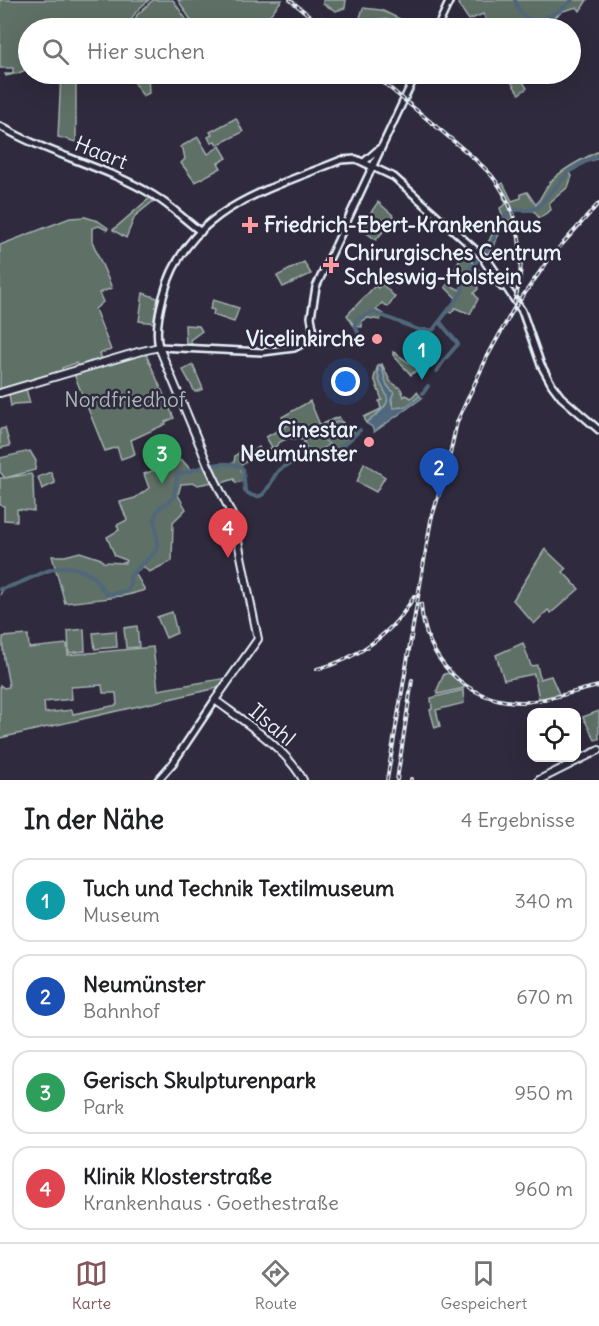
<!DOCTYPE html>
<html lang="de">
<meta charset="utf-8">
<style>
body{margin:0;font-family:Delius,sans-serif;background:#f2f2f2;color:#202124}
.controls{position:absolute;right:18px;bottom:18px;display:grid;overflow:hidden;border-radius:12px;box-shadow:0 6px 24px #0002}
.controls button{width:54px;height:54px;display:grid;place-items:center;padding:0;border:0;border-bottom:2px solid #e0e0e0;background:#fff;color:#202124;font:30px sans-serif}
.you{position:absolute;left:346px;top:382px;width:21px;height:21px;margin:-15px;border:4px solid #fff;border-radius:50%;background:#1a73e8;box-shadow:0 0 0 9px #1a73e833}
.badge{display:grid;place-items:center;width:39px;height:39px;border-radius:50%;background:#84575d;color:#fff;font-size:20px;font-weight:700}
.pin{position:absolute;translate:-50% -50px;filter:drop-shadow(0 2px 3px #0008)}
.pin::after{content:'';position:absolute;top:32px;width:21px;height:18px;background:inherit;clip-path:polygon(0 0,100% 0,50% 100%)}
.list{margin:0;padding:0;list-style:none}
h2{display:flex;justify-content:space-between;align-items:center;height:78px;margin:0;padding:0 24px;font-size:26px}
h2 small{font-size:20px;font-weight:400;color:#757577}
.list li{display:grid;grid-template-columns:39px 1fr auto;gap:18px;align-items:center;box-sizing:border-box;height:84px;margin:0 12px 12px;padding:0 12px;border:2px solid #e0e0e0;border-radius:18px}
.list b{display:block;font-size:22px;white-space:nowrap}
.list p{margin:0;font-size:20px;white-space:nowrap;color:#757577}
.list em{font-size:20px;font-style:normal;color:#757577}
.icon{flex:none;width:33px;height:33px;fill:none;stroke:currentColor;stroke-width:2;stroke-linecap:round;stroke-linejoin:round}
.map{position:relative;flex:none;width:599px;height:780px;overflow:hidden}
.search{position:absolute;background:#fff;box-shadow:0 6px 24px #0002;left:18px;right:18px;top:18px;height:66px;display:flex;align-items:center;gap:15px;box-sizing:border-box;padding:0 21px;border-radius:33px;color:#757577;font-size:22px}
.sheet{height:462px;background:#fff}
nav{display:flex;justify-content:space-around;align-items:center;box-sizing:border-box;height:84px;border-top:2px solid #e0e0e0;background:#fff;font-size:16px;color:#757577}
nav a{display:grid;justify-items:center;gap:3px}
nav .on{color:#84575d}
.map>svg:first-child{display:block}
.green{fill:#5e6f66;stroke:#a3b0af;stroke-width:1.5;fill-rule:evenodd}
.water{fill:#51687b;stroke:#8d9fad;stroke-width:1.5}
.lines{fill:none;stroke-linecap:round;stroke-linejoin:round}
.stream{stroke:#8d9fad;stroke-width:1.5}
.river{stroke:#51687b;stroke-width:4}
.secondary-casing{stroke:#e8f1f8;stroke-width:10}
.primary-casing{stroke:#e8f1f8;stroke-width:10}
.secondary{stroke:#2f2a3d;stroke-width:5}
.primary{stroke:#2f2a3d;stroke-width:6}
.rail-casing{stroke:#e8f1f8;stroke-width:4}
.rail{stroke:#2f2a3d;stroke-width:1.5;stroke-dasharray:4.5;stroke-linecap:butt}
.poi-dot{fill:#ff9aa2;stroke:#2f2a3d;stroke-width:2}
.labels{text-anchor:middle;stroke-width:5;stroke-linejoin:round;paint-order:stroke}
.street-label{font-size:21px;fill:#e8f1f8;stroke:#2f2a3d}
.poi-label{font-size:21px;font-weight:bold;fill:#e8f1f8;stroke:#2f2a3d;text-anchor:start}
.park-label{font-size:21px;fill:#aab6b6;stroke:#2f2a3d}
</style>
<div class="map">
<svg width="599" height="780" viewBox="0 0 599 780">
<rect width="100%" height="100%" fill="#2f2a3d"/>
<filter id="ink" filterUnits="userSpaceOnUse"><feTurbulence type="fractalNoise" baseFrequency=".0167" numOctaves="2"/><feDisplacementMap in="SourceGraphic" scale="12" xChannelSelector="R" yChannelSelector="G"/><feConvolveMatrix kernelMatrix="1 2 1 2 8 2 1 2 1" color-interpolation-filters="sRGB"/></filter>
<g filter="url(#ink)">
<g class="green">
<path d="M0,0h149c-10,8 -18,15 -20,28h-101v41l-12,5 -1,-1 -1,1 -8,2 -1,-2h8v-6h-13z"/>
<path d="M153,0h20l19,28h-60l5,-13z"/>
<path d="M178,0h104l-18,22 -4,-1 -16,7h-48z"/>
<path d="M323,0h23l-1,8 -9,3 -13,-7z"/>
<path d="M461,0h126l-7,11 -3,-4 -14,4 -13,10 3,7h-58l-2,-7 -6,1 -4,-8 -14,6 -11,-16z"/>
<path d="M363,8l18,2 23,11 -23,-2 -33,6 -2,3h-19l-7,-5 2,-6 21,7 16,-3z"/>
<path d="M61,74h15v68l-18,-5z"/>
<path d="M133,74h17l-2,1 1,18 -6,3 -8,-12z"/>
<path d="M506,74h12l9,14 -8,6z"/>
<path d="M236,118l7,14 -26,13 -2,-4 -4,2 -3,-6 4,-2 -2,-3z"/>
<path d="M198,137l10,17 12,-8 7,12 -9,5 3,5 -26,14 -14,-19 4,-4 -2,-10 -3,-2z"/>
<path d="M599,151v7l-15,5 -14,10 2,3 -4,11 -19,16 2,7 -12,8 -5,-7h-20l-14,-26 3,-2 9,18 9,-3v-4l6,-2 9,13c5,-7 8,-15 13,-21 10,-14 35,-26 50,-33z"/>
<path d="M152,196l4,3 -21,17 -9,22 -13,-8z"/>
<path d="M505,196l9,22c-18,11 -15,24 -28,38l-3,-3 19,-39 -2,-6 6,-4 -3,-7z"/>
<path d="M378,202l17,15 -19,23 -16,-12z"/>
<path d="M85,217l13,4 10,7 -1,2 -8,-4 -7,2v13l20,47 -13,5 4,9 -8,7 16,41 -11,3 2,7 -8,3 -3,-2 -13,6 -2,-4 -14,5 1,4 -63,18v-145l70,-27z"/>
<path d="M463,250l24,30 -10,5 1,4 -4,4 4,6 -8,15 -15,-6 -4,5 -3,-2 9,-12 -12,-12 3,-3 12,6 6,-14 -11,-6z"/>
<path d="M304,262l7,12 -28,13 -6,-11z"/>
<path d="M382,284l13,13 -7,10 -6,-4 -6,7 7,4 -3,6 -12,-2 -6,3v6l-8,-1 -7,-11 28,-29 3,2z"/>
<path d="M143,293l17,6 -5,24 -16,-2z"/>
<path d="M213,300l26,8 -5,14 -21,-7 1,-5 -4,-1z"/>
<path d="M185,325l14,1 3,5 -12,9 3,6h-7z"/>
<path d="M145,352l29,66 -9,4 1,2 -35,16 4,14 -14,5 -4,-12 -12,4 -31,-77z"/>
<path d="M393,352l2,1 23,16 -7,6 -18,-20z"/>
<path d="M382,364l8,17 11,8 3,8 2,-2 5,3 6,-6 3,4 -15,11 -12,1 -3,-19 -6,-8 -1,-12 -3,-4z"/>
<path d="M193,365l10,24 -8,3 -12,-22z"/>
<path d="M378,365c-3,34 31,25 -12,58l-2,-6 17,-8 -2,-8 3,-1 -8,-22z"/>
<path d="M26,389l4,14 -16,1 -3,3 -2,-13z"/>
<path d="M310,401l10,24 19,-8 7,11h4l5,5c-6,9 -14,16 -24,18l-3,-6 -13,10 -7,-7 -4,-1v-7l-16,-2 -8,4 -8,8 1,7 -8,-5 7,-5 -6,-10 22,-12 -6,-8z"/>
<path d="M5,428l5,18 -10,2v-19z"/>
<path d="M246,447l5,6 8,-6 2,5 -21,14 4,15 -8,2 -2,-4 -15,5 -8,-20 23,-1 1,-7z"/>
<path d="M30,451l6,10 -1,9 -30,8 26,-4 2,5 1,32 -17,-2v12l-13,-1v-14l-4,-1v-27h5l-5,-6v-14z"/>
<path d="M182,460l9,10 15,-4 7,16 -15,3 -3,-2 -14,1 -3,11 8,14 -13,13 -1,39 -23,11 -6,-6 -8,7 10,17c-13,4 -24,8 -36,6l2,2 -46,5 -13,-47h13l15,-4 21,7 2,3 22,1 1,-3 -11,-4 -8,-19 12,-7 -2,-5 10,-5 -7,-18 15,-4 14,-10 -5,-14z"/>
<path d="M364,463l21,14 -9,15 -19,-10z"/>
<path d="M51,472l4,11 -13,6 -4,-12z"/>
<path d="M545,549l21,20 -3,3 16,17 -28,24 -3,-3 -14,14 -21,-24z"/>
<path d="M172,612l5,21 -11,5 -9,-21z"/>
<path d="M137,626l2,21 -13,1 -2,-20z"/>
<path d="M84,629l1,22 -16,2 -1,-22z"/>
<path d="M116,631l1,16 -22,2 -2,-16z"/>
<path d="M28,635l1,13 38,-4 1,11 85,-8 5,43 69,-12 -6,9 -221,51v-53l4,3 5,-1c-2,-17 -8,-33 -6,-50zM102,685l1,8h13l1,12 -44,9 -1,-4 -27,3 -1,-11 28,-3 -1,-12z"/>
<path d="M523,643l8,23 6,-1 3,14 11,-3 8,18 -20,5 -5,-25 -30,6 -8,-25z"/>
<path d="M449,673l14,11 1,4 -26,6 -1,-4 7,-16z"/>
<path d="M463,690l1,13 -28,7 4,16 -5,2 -5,-18 2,-1 -1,-11z"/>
<path d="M599,711v28l-4,1 -12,-23z"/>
</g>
<path class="water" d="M379,364c8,10 3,21 15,28l-3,8 2,8 12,-1 15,-11 2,2 -48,34 -2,-5 -6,-4c42,-30 9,-25 12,-58z"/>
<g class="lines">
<g class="stream">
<path d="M346,432l2,8"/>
<path d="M331,450l-1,-5 -11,-9v-4l19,-11 3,1 4,8"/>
<path d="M0,595l3,-6"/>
</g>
<g class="river">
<path d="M515,0c8,34 41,17 57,0"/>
<path d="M362,345l-7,-21 2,-5 16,-7 46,18h14l27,-35 10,-26 20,-23 15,-30 9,-6h17l7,-3 32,-36 16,-10 13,-5"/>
<path d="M437,371l8,-12 13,-15 -18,-22"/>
<path d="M423,393l5,-7"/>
<path d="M0,589c32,-5 55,-35 89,-15 9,5 11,15 19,21l19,-4 3,-5v-10l26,-25c6,-14 -7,-31 3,-42 4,-5 11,-7 15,-12l3,-22c15,-5 55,-19 66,-6l2,22c21,17 24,-10 33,-20 5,-5 12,-6 17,-10 3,-2 5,-8 9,-11h3l8,7 7,1c15,-7 26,-16 38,-28"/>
</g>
<g class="secondary-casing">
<g id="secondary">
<path d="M437,28l13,-28"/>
<path d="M0,126c49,29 105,40 153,69 17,10 32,25 48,37"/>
<path d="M364,162l16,-14"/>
<path d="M485,262l17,25"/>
<path d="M309,340l5,-6 -3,-17 5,-30 100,-213"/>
<path d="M159,347c-4,-15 0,-35 4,-50 23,-89 103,-106 178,-137l15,-1 38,18 95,85 33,49 19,54 11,20 9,12 38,33"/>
<path d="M159,347l104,5 31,-4 17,-9"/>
<path d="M158,780l15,-17 42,-63"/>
</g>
</g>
<g class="primary-casing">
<g id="primary">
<path d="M0,393l138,-41 21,-5 49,118 25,52 25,122 -43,61c28,21 72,49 88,80"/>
<path d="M539,780l60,-30"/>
</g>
</g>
<use href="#secondary" class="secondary"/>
<use href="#primary" class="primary"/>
<g class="rail-casing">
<g id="rail">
<path d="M290,0l35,28"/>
<path d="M373,74c24,20 47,39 71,59 16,14 34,27 48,43 28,35 36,85 22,127"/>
<path d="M388,74l6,4"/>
<path d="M421,604c3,54 45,99 101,98 26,-1 52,-11 77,-16"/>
<path d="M317,669c39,-9 78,-37 97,-73"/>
<path d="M411,779v1"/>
<path d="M387,780l44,-260 16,-52 10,-46 30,-65 26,-47 36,-51 50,-56"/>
<path d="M397,780l15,-100"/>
</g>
</g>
<use href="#rail" class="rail"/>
</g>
</g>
<g class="poi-dot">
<path d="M247 216h6v6h6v6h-6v6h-6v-6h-6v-6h6z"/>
<path d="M328 256h6v6h6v6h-6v6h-6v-6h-6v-6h6z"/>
<circle cx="377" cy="339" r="6"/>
<circle cx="369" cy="442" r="6"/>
</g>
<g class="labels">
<g class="street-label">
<text transform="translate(101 153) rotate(22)" y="7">Haart</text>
<text transform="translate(272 725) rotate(40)" y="7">Ilsahl</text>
</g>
<g class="poi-label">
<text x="264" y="232">Friedrich-Ebert-Krankenhaus</text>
<text x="344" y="260">Chirurgisches Centrum<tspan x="344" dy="24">Schleswig-Holstein</tspan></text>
<text x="365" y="346" text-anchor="end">Vicelinkirche</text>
<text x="357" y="437" text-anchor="end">Cinestar<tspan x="357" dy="24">Neumünster</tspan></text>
</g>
<g class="park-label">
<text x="125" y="407">Nordfriedhof</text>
</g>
</g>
</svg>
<div class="controls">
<button><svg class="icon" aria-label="locate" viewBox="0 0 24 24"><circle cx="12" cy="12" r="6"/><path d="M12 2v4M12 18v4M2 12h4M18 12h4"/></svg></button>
</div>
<div class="you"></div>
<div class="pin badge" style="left:422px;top:380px;background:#0f9aa8">1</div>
<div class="pin badge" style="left:439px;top:498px;background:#1a4fb4">2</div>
<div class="pin badge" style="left:162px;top:484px;background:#2e9e5b">3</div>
<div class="pin badge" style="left:228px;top:558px;background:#e0444e">4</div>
<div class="search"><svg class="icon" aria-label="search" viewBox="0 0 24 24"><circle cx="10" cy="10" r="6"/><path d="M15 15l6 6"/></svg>Hier suchen</div>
</div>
<section class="sheet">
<h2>In der Nähe<small>4 Ergebnisse</small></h2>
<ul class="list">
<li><span class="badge" style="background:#0f9aa8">1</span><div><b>Tuch und Technik Textilmuseum</b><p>Museum</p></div><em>340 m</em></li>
<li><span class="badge" style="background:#1a4fb4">2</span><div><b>Neumünster</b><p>Bahnhof</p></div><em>670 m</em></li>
<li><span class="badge" style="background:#2e9e5b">3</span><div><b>Gerisch Skulpturenpark</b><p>Park</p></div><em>950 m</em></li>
<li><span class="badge" style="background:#e0444e">4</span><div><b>Klinik Klosterstraße</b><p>Krankenhaus · Goethestraße</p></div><em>960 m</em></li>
</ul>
</section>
<nav>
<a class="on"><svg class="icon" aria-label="map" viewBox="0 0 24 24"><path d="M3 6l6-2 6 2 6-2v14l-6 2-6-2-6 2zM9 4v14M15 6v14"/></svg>Karte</a>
<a><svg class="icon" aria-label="directions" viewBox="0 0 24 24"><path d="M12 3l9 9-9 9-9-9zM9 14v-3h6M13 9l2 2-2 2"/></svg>Route</a>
<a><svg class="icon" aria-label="saved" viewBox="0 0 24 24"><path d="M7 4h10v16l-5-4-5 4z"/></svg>Gespeichert</a>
</nav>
